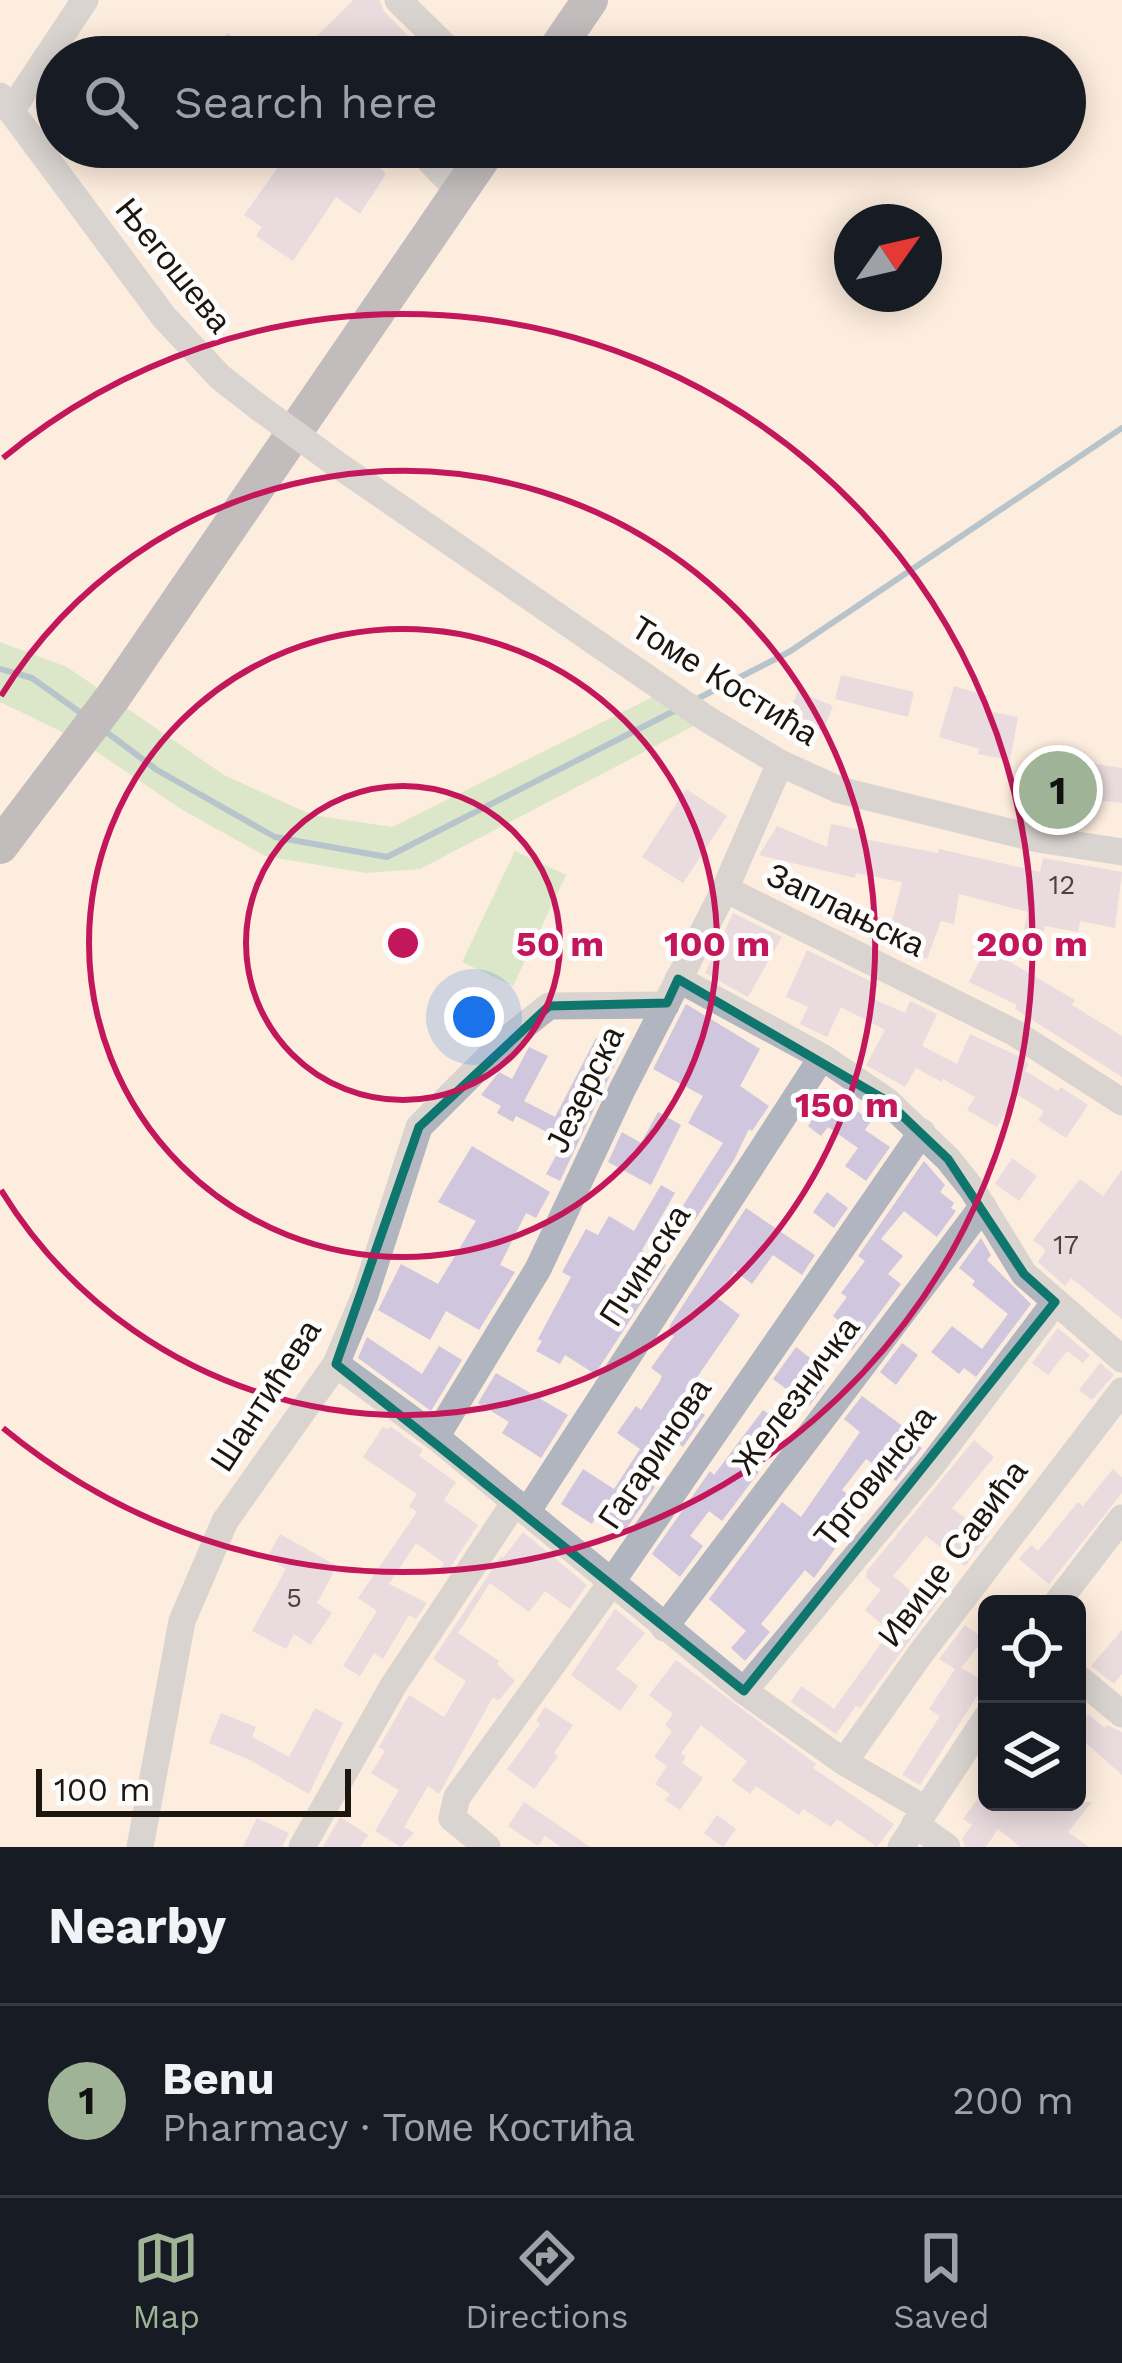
<!DOCTYPE html>
<meta charset="utf-8">
<style>
body{margin:0;font-family:"Work Sans",sans-serif;background:#20242c;color:#f1f3f6}
.controls{position:absolute;right:36px;bottom:36px;display:grid;overflow:hidden;border-radius:18px;box-shadow:0 6px 30px #0003}
.controls button{width:108px;height:108px;display:grid;place-items:center;padding:0;border:0;border-bottom:3px solid #363941;background:#171b24;color:#f1f3f6;font:60px sans-serif}
.compass{position:absolute;left:834px;top:204px;width:108px;height:108px;border-radius:50%;background:#171b24;box-shadow:0 6px 30px #0003;rotate:56deg}
.scale{position:absolute;left:36px;bottom:30px;width:315px;box-sizing:border-box;padding-left:12px;border:6px solid #1c160f;border-top:0;font-size:33px;line-height:42px;white-space:nowrap;color:#1c160f;-webkit-text-stroke:9px #fdfdfd;paint-order:stroke}
.you{position:absolute;left:474px;top:1017px;width:42px;height:42px;margin:-30px;border:9px solid #fff;border-radius:50%;background:#1a73e8;box-shadow:0 0 0 18px #1a73e833}
.badge{display:grid;place-items:center;width:78px;height:78px;border-radius:50%;background:#9fb397;color:#111;font-size:39px;font-weight:700}
.pin{position:absolute;translate:-50% -50%;border:6px solid #fff;box-shadow:0 3px 12px #0006}
.list{margin:0;padding:0;list-style:none}
h2{display:flex;justify-content:space-between;align-items:center;height:156px;margin:0;padding:0 48px;font-size:51px}
h2 small{font-size:39px;font-weight:400;color:#9ea1a6}
.list li{display:grid;grid-template-columns:78px 1fr auto;gap:36px;align-items:center;box-sizing:border-box;height:192px;padding:0 48px;border-top:3px solid #363941}
.list b{display:block;font-size:45px;white-space:nowrap}
.list p{margin:0;font-size:39px;white-space:nowrap;color:#9ea1a6}
.list em{font-size:39px;font-style:normal;color:#9ea1a6}
.icon{flex:none;width:66px;height:66px;fill:none;stroke:currentColor;stroke-width:2;stroke-linecap:round;stroke-linejoin:round}
.map{position:relative;flex:none;width:1122px;height:1847px;overflow:hidden}
.search{position:absolute;background:#171b24;box-shadow:0 6px 30px #0003;left:36px;right:36px;top:36px;height:132px;display:flex;align-items:center;gap:30px;box-sizing:border-box;padding:0 42px;border-radius:66px;color:#9ea1a6;font-size:45px}
.sheet{height:348px;background:#171b24}
nav{display:flex;justify-content:space-around;align-items:center;box-sizing:border-box;height:168px;border-top:3px solid #363941;background:#171b24;font-size:33px;color:#9ea1a6}
nav a{display:grid;justify-items:center;gap:6px}
nav .on{color:#9fb397}
.map>svg:first-child{display:block}
.green{fill:#b1dfae}
.lines{fill:none;stroke-linecap:round;stroke-linejoin:round}
.stream{stroke:#6493b5;stroke-width:6}
.building{fill:#d0c6dd}
.minor{stroke:#b0b5bf;stroke-width:27}
.major{stroke:#7b8294;stroke-width:36}
.minor-bridge{stroke:#b0b5bf;stroke-width:27}
.marked{fill:none;stroke:#0f766e;stroke-width:9;stroke-linejoin:round}
.ring{fill:none;stroke:#c2185b;stroke-width:6}
.labels{text-anchor:middle;stroke-width:10;stroke-linejoin:round;paint-order:stroke}
.number-label{font-size:27px;fill:#494242}
.street-label{font-size:33px;fill:#1c160f;stroke:#fdfdfd}
.centre{fill:#c2185b;stroke:#fdfdfd;stroke-width:6}
.ring-label{font-size:36px;text-anchor:middle;font-weight:bold;fill:#c2185b;stroke:#fdfdfd;stroke-width:10;stroke-linejoin:round;paint-order:stroke}
</style>
<div class="map">
<svg width="1122" height="1847" viewBox="0 0 1122 1847">
<rect width="100%" height="100%" fill="#fdedde"/>
<g class="green">
<path d="M0,642l67,25 157,108 88,40 80,12 275,-137 40,29 -287,150 -54,4 -101,-17 -84,-47 -100,-68 -81,-39z"/>
<path d="M515,851l51,24 -53,111 -51,-24z"/>
</g>
<g class="lines">
<g class="stream">
<path d="M0,669l32,9 53,38"/>
<path d="M695,700l94,-48 333,-224"/>
<path d="M105,731l52,39 118,67 112,20 291,-148"/>
</g>
</g>
<g class="building">
<path d="M353,0h26l6,13 45,44h-92l-20,-22z"/>
<path d="M227,33l20,11 -8,13h-26z"/>
<path d="M264,147h126l-17,14 13,13 -26,40 -24,-17 -43,64 -37,-25 6,-9 -18,-12 39,-55z"/>
<path d="M841,675l73,17 -6,25 -73,-18z"/>
<path d="M954,686l34,10 -5,14 35,7 -8,43 -32,-6 1,-5 -40,-12z"/>
<path d="M798,691l35,15 -10,25 -35,-16z"/>
<path d="M1057,758l65,10v35l-70,-8z"/>
<path d="M686,789l41,27 -44,67 -41,-26z"/>
<path d="M831,824l34,7 -2,8 75,14 1,-4 101,23 3,-14 79,14 -7,56 -35,-7 -2,11 -33,-6 -4,17 -19,-5 6,-26 -69,-18 -5,30 -13,-3 -14,38 -82,-30 7,-21 40,14 10,-40 -46,-9 -1,5 -96,-23 18,-29 50,21z"/>
<path d="M733,913l49,24 -34,60 -43,-24z"/>
<path d="M986,948l89,52 -3,5 50,31v41l-107,-68 2,-4 -48,-23z"/>
<path d="M807,950l71,35 -7,13 34,15 5,-12 27,13 -15,32 35,18 13,-30 48,22 11,8 -4,7 33,20 3,-4 27,18 -22,33 -28,-18 6,-9 -28,-17 -19,33 -30,-17 8,-13 -32,-18 -1,3 -26,-14 -11,19 -39,-22 19,-35 -44,-23 -14,30 -27,-13 8,-17 -22,-10z"/>
<path d="M686,1004l74,45 -20,37 29,20 -17,25 -3,-2 -15,31 -39,60 -15,-10 43,-67 -35,-20 15,-27 -50,-27z"/>
<path d="M596,1038l25,14 -61,129 -14,-7 18,-33 -48,-25 -3,6 -16,-9 4,-7 -20,-11 18,-23 13,7 17,-32 19,9 -24,45 31,16z"/>
<path d="M825,1088l46,33 -6,9 25,17 -24,34 -21,-15 13,-18 -30,-21 -7,9 -13,-10 3,-4 -6,-4z"/>
<path d="M658,1112l23,13 -30,60 -43,-23 14,-30 19,11z"/>
<path d="M472,1146l78,46 -14,26 -10,-5 -26,52 15,7 -36,58 -33,-19 -16,29 -52,-30 23,-46 37,20 38,-63 -38,-19z"/>
<path d="M1012,1158l25,18 -18,25 -24,-17z"/>
<path d="M924,1161l21,24 -5,7 14,11 -3,5 5,3 -19,26 -33,-26 -23,28 22,17 -15,18 13,10 -49,66 -11,-8 9,-12 -17,-14 14,-19 -6,-4 24,-32 -7,-5z"/>
<path d="M1122,1170v149l-51,-41 -6,8 -27,-24 8,-12 -13,-10 47,-61 23,17z"/>
<path d="M661,1185l14,8 -33,57 24,15 -71,109 -30,-19 -5,9 -24,-13 6,-10 -4,-2 33,-62 -9,-5 24,-43 12,6 11,-19 25,15z"/>
<path d="M827,1192l21,16 -14,20 -21,-16z"/>
<path d="M746,1208l69,47 -13,20 -29,-20 -21,29 -17,-13 -19,26 24,18 -58,84 23,16 -22,32 -7,-5 -27,40 6,5 -33,48 -26,-18 -4,7 -31,-20 22,-35 31,20 26,-40 -23,-16 19,-27 5,4 19,-29 2,-5 -11,-8 23,-32 -6,-3 2,-8z"/>
<path d="M981,1238l10,17 -4,5 44,44 -55,73 -12,-9 -5,6 -28,-22 21,-26 30,23 26,-35 -36,-29 3,-4 -16,-13z"/>
<path d="M1058,1328l32,27 -7,8 -16,-12 -19,24 -16,-12z"/>
<path d="M367,1337l55,37 17,-28 23,14 -31,51 -73,-53z"/>
<path d="M902,1343l16,12 -22,30 -16,-13z"/>
<path d="M796,1347l18,14 -8,11 19,13 -16,21 -36,-27z"/>
<path d="M1100,1363l14,12 -22,25 -13,-10z"/>
<path d="M496,1373l72,42 -27,43 -39,-25 7,-11 -31,-19z"/>
<path d="M862,1396l46,34 -4,5 18,13 -26,33 -30,-22 -24,31 23,17 -51,71 -9,-8 -44,54 9,8 -25,29 -14,-13 15,-17 -37,-32 73,-97 19,15 59,-85 -16,-13z"/>
<path d="M763,1410l14,10 -31,41 13,11 -37,49 -13,-10 -19,25 13,10 -23,31 -28,-23 58,-83 4,4z"/>
<path d="M390,1426l33,24 -4,6 37,26 -12,18 34,25 -33,50 -6,-5 5,-7 -28,-20 -27,41 38,19 -11,16 -7,-4 -26,44 -9,-6 -14,23 -17,-10 34,-55 -19,-13 59,-86 -8,-6 8,-12 -54,-37 20,-30 5,3z"/>
<path d="M974,1440l20,17 -42,51 36,28 -23,30 -39,-30 -33,40 34,28 11,-14 6,4 -84,114 -4,-2 -20,28 -45,-32 10,-16 33,23 56,-78 -25,-21 16,-20 -15,-12 1,-7z"/>
<path d="M1113,1469l9,8v16l-73,91 -30,-25 12,-14 7,6 40,-49 5,4z"/>
<path d="M523,1532l64,53 -17,24 -25,-18 -16,21 -39,-29 -32,50 41,28 -2,3 18,17 -17,20 -5,-4 -54,97 -11,-8 -24,41 10,6 -13,14 -26,-16 24,-41 -28,-17 14,-22 -6,-4 30,-52 35,22 22,-36 -33,-22 68,-103 2,2z"/>
<path d="M280,1534l57,32 -20,37 15,10 -22,32 -16,-11 -8,15 -34,-18 34,-62 -19,-11z"/>
<path d="M615,1609l30,24 -29,36 22,17 -18,25 -49,-36z"/>
<path d="M965,1625l19,14 -23,29 25,14 -66,103 -18,-10 38,-59 -11,-7 26,-40 -16,-10z"/>
<path d="M1122,1630v44l-8,10 -23,-18z"/>
<path d="M676,1660l140,104 -3,4 81,56 -17,23 -40,-28 -6,8 -28,-18 -4,6 -43,-29 -6,8 -18,-13 15,-20 -46,-36 -20,28 5,4 -4,6 21,15 -23,32 -15,-10 5,-6 -15,-10 12,-18 -13,-9 18,-26 -7,-6 8,-11 -24,-19z"/>
<path d="M545,1707l28,18 -19,28 4,3 -24,33 -27,-20 33,-45 -4,-3z"/>
<path d="M315,1708l28,15 -34,71 -59,-34 -41,-17 12,-30 35,14 -4,10 37,20z"/>
<path d="M1088,1714l17,14 2,-3 15,7v43l-45,-40v-8z"/>
<path d="M981,1794l6,8h105l-24,30 21,15h-69l-22,-18 -12,18h-21l-3,-9 10,-13 -9,-6z"/>
<path d="M524,1802l27,18 39,27h-29l-16,-11 -7,10 -30,-20z"/>
<path d="M717,1815l19,14 -13,18 -19,-14z"/>
<path d="M340,1817l28,18 -8,12h-37z"/>
<path d="M257,1818l32,15 -7,14h-39z"/>
</g>
<g class="lines">
<g class="minor">
<path d="M398,0l58,57"/>
<path d="M0,96l164,221 56,60 41,32"/>
<path d="M11,111l74,-111"/>
<path d="M430,147v14l30,31"/>
<path d="M335,463l372,256 73,44 59,27 199,49 84,13"/>
<path d="M725,889l290,144 107,69"/>
<path d="M678,979l144,78 65,44 61,58 24,30 52,85 98,85"/>
<path d="M336,1364l100,73 308,254 100,71 81,47"/>
<path d="M436,1437l102,-168 84,-179 103,-201 55,-126"/>
<path d="M527,1512l295,-455"/>
<path d="M1056,1604l66,-86"/>
<path d="M664,1628l319,-422"/>
<path d="M1077,1677l45,37"/>
<path d="M744,1691l188,-226 123,-163"/>
<path d="M844,1762l77,-109 201,-262"/>
<path d="M915,1824l32,23"/>
<path d="M140,1847l42,-226 43,-100 111,-157 29,-69 54,-168 86,-86 44,-35 117,-1"/>
<path d="M302,1847l91,-161 122,-184"/>
<path d="M487,1847l-35,-29 5,-21 149,-207 316,-458"/>
<path d="M901,1847l86,-130"/>
</g>
<g class="major">
<path d="M551,57l39,-57"/>
<path d="M0,846l113,-149 377,-550"/>
</g>
<path class="minor-bridge" d="M261,409l74,54"/>
</g>
<path d="M0 0H1122V1847H0ZM678,979l209,122 61,58 76,115 31,28 -311,389 -408,-327 83,-237 130,-121 118,-3z" fill="#fdedde" fill-opacity=".55" fill-rule="evenodd"/>
<path class="marked" d="M678,979l209,122 61,58 76,115 31,28 -311,389 -408,-327 83,-237 130,-121 118,-3z"/>
<g class="ring">
<circle cx="403" cy="943" r="157"/>
<circle cx="403" cy="943" r="314"/>
<path d="M1 696A472 472 0 1 1 1 1190"/>
<path d="M3 458A629 629 0 1 1 3 1428"/>
</g>
<g class="labels">
<g class="number-label">
<text x="1062" y="894">12</text>
<text x="1066" y="1254">17</text>
<text x="294" y="1607">5</text>
</g>
<g class="street-label">
<text transform="translate(174 265) rotate(51)" y="12">Његошева</text>
<text transform="translate(725 680) rotate(32)" y="12">Томе Костића</text>
<text transform="translate(846 909) rotate(26)" y="12">Заплањска</text>
<text transform="translate(584 1089) rotate(-64)" y="12">Језерска</text>
<text transform="translate(644 1265) rotate(-57)" y="12">Пчињска</text>
<text transform="translate(265 1395) rotate(-57)" y="12">Шантићева</text>
<text transform="translate(795 1395) rotate(-53)" y="12">Железничка</text>
<text transform="translate(654 1453) rotate(-56)" y="12">Гагаринова</text>
<text transform="translate(874 1476) rotate(-51)" y="12">Трговинска</text>
<text transform="translate(952 1553) rotate(-53)" y="12">Ивице Савића</text>
</g>
</g>
<circle cx="403" cy="943" r="18" class="centre"/>
<g class="ring-label">
<text x="560" y="956">50 m</text>
<text x="717" y="956">100 m</text>
<text x="1032" y="956">200 m</text>
<text x="847" y="1117">150 m</text>
</g>
</svg>
<div class="controls">
<button><svg class="icon" aria-label="locate" viewBox="0 0 24 24"><circle cx="12" cy="12" r="6"/><path d="M12 2v4M12 18v4M2 12h4M18 12h4"/></svg></button>
<button><svg class="icon" aria-label="layers" viewBox="0 0 24 24"><path d="M12 4l9 5-9 5-9-5zM3 14l9 5 9-5"/></svg></button>
</div>
<svg class="compass" viewBox="-18 -18 36 36"><path d="M0-13l5 13h-10z" fill="#e53935"/><path d="M0 13l5-13h-10z" fill="#9ea1a6"/></svg>
<div class="scale">100 m</div>
<div class="you"></div>
<div class="pin badge" style="left:1058px;top:790px">1</div>
<div class="search"><svg class="icon" aria-label="search" viewBox="0 0 24 24"><circle cx="10" cy="10" r="6"/><path d="M15 15l6 6"/></svg>Search here</div>
</div>
<section class="sheet">
<h2>Nearby<small></small></h2>
<ul class="list">
<li><span class="badge">1</span><div><b>Benu</b><p>Pharmacy · Томе Костића</p></div><em>200 m</em></li>
</ul>
</section>
<nav>
<a class="on"><svg class="icon" aria-label="map" viewBox="0 0 24 24"><path d="M3 6l6-2 6 2 6-2v14l-6 2-6-2-6 2zM9 4v14M15 6v14"/></svg>Map</a>
<a><svg class="icon" aria-label="directions" viewBox="0 0 24 24"><path d="M12 3l9 9-9 9-9-9zM9 14v-3h6M13 9l2 2-2 2"/></svg>Directions</a>
<a><svg class="icon" aria-label="saved" viewBox="0 0 24 24"><path d="M7 4h10v16l-5-4-5 4z"/></svg>Saved</a>
</nav>
